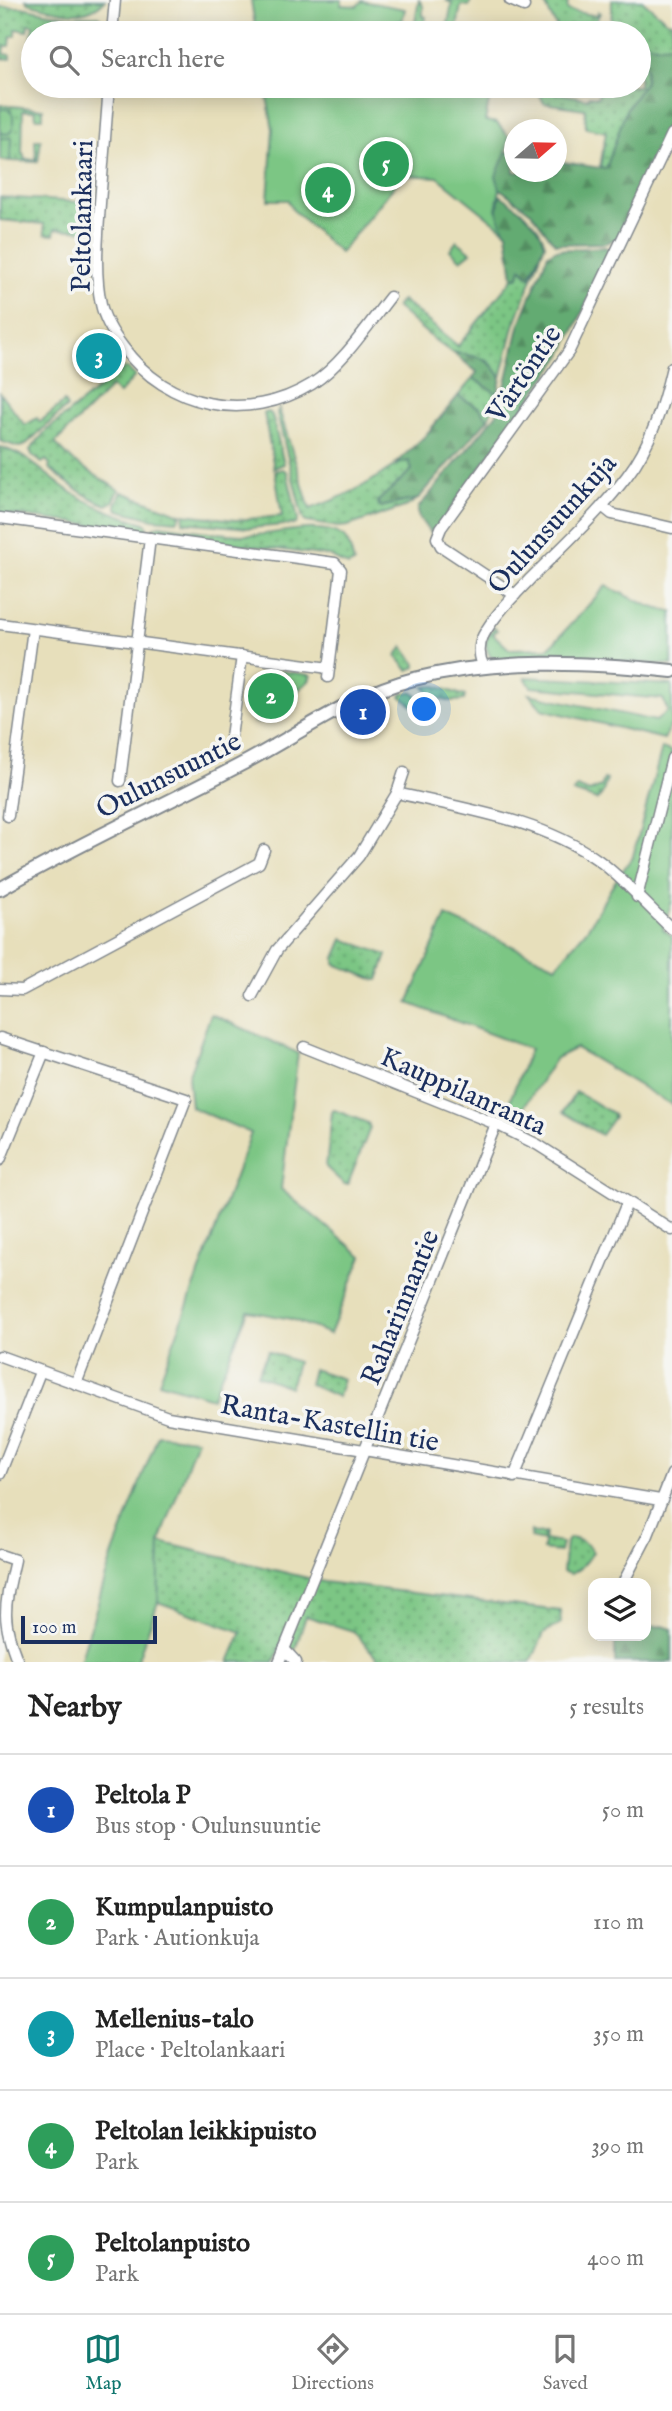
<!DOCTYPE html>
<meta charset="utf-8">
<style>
body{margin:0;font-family:"IM FELL English",serif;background:#f6f6f6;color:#222}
.controls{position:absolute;right:21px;bottom:21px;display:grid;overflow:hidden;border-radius:14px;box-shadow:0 4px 18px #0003}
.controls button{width:63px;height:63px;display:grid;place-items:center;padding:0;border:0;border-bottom:2px solid #e0e0e0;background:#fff;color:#222;font:35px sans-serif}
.compass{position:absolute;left:504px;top:119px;width:63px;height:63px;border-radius:50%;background:#fff;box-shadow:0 4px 18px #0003;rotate:70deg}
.scale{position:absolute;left:21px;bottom:18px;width:136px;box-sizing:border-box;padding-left:7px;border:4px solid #1b2f5e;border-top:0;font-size:19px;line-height:24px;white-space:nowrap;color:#1b2f5e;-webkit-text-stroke:5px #f6f6f2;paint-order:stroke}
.you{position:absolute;left:425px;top:710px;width:24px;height:24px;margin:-18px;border:5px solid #fff;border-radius:50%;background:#1a73e8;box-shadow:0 0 0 10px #1a73e833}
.badge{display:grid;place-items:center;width:46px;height:46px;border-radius:50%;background:#0f766e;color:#fff;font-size:23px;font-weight:700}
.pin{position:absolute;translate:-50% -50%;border:4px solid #fff;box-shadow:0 2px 7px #0006}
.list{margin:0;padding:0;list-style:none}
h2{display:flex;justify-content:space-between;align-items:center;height:91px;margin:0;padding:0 28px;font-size:30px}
h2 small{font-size:23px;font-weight:400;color:#767676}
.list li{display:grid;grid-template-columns:46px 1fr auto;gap:21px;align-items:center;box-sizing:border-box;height:112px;padding:0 28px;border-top:2px solid #e0e0e0}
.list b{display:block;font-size:26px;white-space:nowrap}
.list p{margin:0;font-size:23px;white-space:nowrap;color:#767676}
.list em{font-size:23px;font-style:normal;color:#767676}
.icon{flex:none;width:38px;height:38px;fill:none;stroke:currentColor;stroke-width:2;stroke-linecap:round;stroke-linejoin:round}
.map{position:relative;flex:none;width:672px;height:1662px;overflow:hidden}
.search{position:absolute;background:#fff;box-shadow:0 4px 18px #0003;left:21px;right:21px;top:21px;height:77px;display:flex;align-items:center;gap:18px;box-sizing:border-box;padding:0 24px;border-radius:38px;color:#767676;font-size:26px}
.sheet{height:651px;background:#fff}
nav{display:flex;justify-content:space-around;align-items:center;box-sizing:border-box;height:98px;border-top:2px solid #e0e0e0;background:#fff;font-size:19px;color:#767676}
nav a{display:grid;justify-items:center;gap:4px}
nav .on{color:#0f766e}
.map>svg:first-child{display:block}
.grass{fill:url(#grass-dots);stroke:#4b7a71;stroke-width:2}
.forest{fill:url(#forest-firs);stroke:#406d68;stroke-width:2}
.green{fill:#7bc684;stroke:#4b7a71;stroke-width:2}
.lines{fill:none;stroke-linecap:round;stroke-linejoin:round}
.minor-casing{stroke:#81878c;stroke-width:13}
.major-casing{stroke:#81878c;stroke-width:16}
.minor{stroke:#fff;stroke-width:10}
.major{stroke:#fff;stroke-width:12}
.labels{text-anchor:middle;stroke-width:7;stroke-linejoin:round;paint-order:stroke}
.street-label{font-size:28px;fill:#1b2f5e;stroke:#f6f6f2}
</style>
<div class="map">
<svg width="672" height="1662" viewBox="0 0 672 1662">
<defs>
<pattern id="grass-dots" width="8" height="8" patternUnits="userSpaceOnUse" patternTransform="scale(1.75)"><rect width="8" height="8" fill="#7bc684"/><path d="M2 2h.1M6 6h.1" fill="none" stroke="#64a16f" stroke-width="1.8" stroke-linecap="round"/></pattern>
<pattern id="forest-firs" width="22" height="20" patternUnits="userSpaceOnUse" patternTransform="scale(1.75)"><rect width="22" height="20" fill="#64ab72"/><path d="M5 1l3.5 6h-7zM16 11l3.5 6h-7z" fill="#528c61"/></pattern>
</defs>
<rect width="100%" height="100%" fill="#f6f6f2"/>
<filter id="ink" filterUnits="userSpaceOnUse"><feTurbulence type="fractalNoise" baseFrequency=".0143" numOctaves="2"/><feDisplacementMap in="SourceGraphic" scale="14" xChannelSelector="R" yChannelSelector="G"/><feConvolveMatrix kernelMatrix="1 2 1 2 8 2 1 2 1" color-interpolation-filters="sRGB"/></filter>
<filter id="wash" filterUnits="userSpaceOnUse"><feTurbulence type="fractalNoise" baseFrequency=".00686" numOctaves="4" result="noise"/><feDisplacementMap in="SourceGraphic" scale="28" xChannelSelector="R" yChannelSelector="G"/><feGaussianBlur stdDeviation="1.57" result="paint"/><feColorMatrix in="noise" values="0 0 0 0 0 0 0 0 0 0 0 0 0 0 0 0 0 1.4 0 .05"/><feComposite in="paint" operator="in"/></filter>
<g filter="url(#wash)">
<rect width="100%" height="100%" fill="#e7dfbb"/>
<g class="grass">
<path d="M26,0h79c-21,23 -50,10 -77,3z"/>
<path d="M546,0h22l-1,10 30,6 1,-4 2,1c-8,21 -22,21 -42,17l-13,-26z"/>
<path d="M612,0h30l25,21 5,1v22l-17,2 -16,-7v-6l-28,-1z"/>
<path d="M0,7h22l47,10 30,-1 4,5v12h-3v-8h-5l-1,5h-10v3h-25l-2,-5 -24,5v12h-2l2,-20 -5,-1 -1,7 -11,-2v7h-5l-1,10h-5l-1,8 7,1v4l-11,-1z"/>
<path d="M639,66h7l-1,16 -19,28 -20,59 -6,-1 6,-36 -20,-4 -1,-19 -41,-6 -9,-17h11v5l42,8 1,-3 9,1 2,-11h39z"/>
<path d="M0,105l43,4v9h-7l-1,-7h-12l-1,43 2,1v4l12,1 -1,-20h6l-3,22 -28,-1 1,-22 -11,-1v-5l8,1 3,-23 -11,-2z"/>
<path d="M83,194h8l-2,37 -34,-2 -1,6 -9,-1 -1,-10 -44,-4v-23l78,5z"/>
<path d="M545,244l-31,82 -13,52c-18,-31 -24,-15 -49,-26 -14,-7 -42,-34 -56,-45l6,-7 56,46 55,-68 6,-2 1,-9 10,10z"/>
<path d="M124,368h3l8,8 -16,18 -8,-7 -56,56 18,18 46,29 -6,12 -6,3c-22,-8 -40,-22 -58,-37l1,-4 -4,-4 -4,3 -10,-8 -2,-5 16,-19z"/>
<path d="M473,378l25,16 -10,25 -8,-11 -22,-12z"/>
<path d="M0,393l25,32 12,-7 3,4 24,-20 3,5 -43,39 -6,1 -18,-6z"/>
<path d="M279,409l31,100c19,-7 38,-14 56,-25 15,-8 26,-20 43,-23l3,9 -34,31 2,6 38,-8 -11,7 -59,20 -10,1 -32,-5 -3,-3 -26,-106z"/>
<path d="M269,412l3,3 12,49 -10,4 -10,-55z"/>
<path d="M0,447c27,7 43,26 65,41 25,17 51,27 80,35l3,4 -2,5 -146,-19z"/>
<path d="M283,469l4,3 11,47 -2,5 -47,4 -66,-6 1,-8 52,6 46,-4 -7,-45z"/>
<path d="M122,492l59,22 -4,7 -24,-2 -35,-9 -2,-5z"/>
<path d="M159,525c30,4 60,10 91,10 26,0 66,-14 91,0 9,5 10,19 13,28l-6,3 -19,-10 -175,-23 -1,-5z"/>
<path d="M403,647l13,17v3l-8,3 -12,-14z"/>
<path d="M436,686l29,10 -1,4c-18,3 -28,0 -40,-13z"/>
<path d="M412,692l12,10 -9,6 -14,-12 2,-3z"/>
<path d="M604,779l3,1 -5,14 -5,6 -24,-8 4,-5 12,5 12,-5z"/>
<path d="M343,939l44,16 -9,25h-3l-40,-16v-6z"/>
<path d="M576,1092l36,21 2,4 -13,18 -38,-23z"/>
<path d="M334,1110l34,13 2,5 -22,56h-4l-18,-17 6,-55z"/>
<path d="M268,1351l29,11 -7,25 -33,-12z"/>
<path d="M313,1369l30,10 -5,18 -29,-13z"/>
<path d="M531,1531l4,3 10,-1 -1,7 18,3 -2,9 -17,-2 1,-9 -14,-3z"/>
<path d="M569,1538c10,1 21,6 24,15l-14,16 -8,5 -8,-2 3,-30z"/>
<path d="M160,1542l164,40 236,29 1,12 -17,10 -13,29h-150l-28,-31 -47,-15 -11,34 -14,-5 -7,17h-45l13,-30 -84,-30z"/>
</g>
<g class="forest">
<path d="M639,39l16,7 17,-2v76l-54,118 -12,5 -49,1 -5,-4 -21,-28 -31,-23 -4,-13 3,-27 15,5v18h42l1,-11 49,8 20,-59 19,-28 1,-15 -7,-1z"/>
<path d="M500,195c18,12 39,27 45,49l-15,33 -9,-9 -2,8 -6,2 -6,-45c-10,-11 -11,-24 -7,-38z"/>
<path d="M605,247l7,4 -50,104 -124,171 -8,7 -12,-17v-8l78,-93 6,-15 17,-74 29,-72 7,-4z"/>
<path d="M452,352c24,5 36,3 49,26l-3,16 -25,-16 4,-6z"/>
<path d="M458,396l22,12 8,11 -70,80 -39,8 -1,-6 34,-31 -3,-9 -13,2 29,-27z"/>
<path d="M663,1626l9,3v33h-57v-26h31v-9z"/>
</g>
<g class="green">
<path d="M251,0h91l-1,5 16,1 5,-5 43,8 -3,13 -4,-1 -1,4 17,3 5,-28 4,6v10l3,1 -3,16 -23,-6v4l9,2h-153z"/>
<path d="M445,0h26l-2,6 -8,-1 -5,28h-10l6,-30z"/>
<path d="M265,86h227l-7,35 12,2 12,14 -3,15 -10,24 4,13 -4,20 8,21 -66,-53 -35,-2 -63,78 -48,-44 -4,-9h-20l5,-71z"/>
<path d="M0,109h8l5,6v14l-5,5 -8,-1z"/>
<path d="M0,138h11l-1,23 -10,-1z"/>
<path d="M457,241l14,11 -10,8 -11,-10z"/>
<path d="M606,586l45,21 21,5v53l-119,-8 -54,4 -9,-5c-7,-12 -4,-19 4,-29l3,3 -4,4 16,15 40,-1z"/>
<path d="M281,671l30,4 -2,6 -49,42 -6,-1 -4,-9 -2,-21 23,-18z"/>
<path d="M525,677l147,8v38l-8,16 -122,-30 -13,-15 127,27 12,-10 -5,-12 -132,-12z"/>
<path d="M662,748l10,4v149l-9,28 9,7v169l-96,-57 -20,10 -42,64 -11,-4 27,-69 -122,-46 38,-87 110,50 32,-38 26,-45 19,-27z"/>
<path d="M211,1014l87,39 -17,136 81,67 -32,78 -39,-15 -43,-8 -36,87 -53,-16 92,-249 -60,-26 -3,-30z"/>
<path d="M158,1435l39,4 -37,103 -2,60 -21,60h-57l32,-106z"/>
</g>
</g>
<g filter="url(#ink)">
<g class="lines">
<g class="minor-casing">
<g id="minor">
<path d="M510,0l14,6"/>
<path d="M112,33l3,-33"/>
<path d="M109,86c-3,39 -6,78 -9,117 -2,33 -6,68 1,101 3,15 13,31 22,43 44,61 124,77 189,37 30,-19 56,-59 78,-87"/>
<path d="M602,506l10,8 60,14"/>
<path d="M0,518l335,45 6,7 -13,107"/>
<path d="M515,595l-74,-49 -4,-8 4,-10 128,-177 103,-217"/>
<path d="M0,624l329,44"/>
<path d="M484,667c-5,-9 -6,-21 -1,-31 11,-21 32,-41 48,-58 33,-33 68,-65 96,-102 24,-31 36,-71 45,-109"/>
<path d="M231,737l11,-81"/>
<path d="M120,781l30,-243"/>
<path d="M397,793c67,16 143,26 201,67 24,17 51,48 74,69"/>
<path d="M8,816l25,-187"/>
<path d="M637,897l35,-139"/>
<path d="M0,989l22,1 237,-127 5,-13"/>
<path d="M252,996l25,-46 82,-94 38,-63 7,-21"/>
<path d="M0,1038l186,61 -110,285"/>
<path d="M304,1047l192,77 42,21 134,85"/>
<path d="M0,1160l44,-108"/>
<path d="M0,1356l168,61 492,83"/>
<path d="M0,1474l40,-102"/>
<path d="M514,1477l113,-274"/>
<path d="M0,1555l15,5c-10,45 -15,58 3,102"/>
<path d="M623,1583l25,-48 24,-61"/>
<path d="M284,1649l12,13"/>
<path d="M279,1662l217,-538"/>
</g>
</g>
<g class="major-casing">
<path id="major" d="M0,889c78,-45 160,-82 240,-124 56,-29 112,-71 174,-86 84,-21 173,-17 258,-8"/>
</g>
<use href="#minor" class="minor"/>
<use href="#major" class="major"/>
</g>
</g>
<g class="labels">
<g class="street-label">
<text transform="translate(81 216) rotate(-89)" y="10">Peltolankaari</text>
<text transform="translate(523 373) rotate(-56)" y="10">Värtöntie</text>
<text transform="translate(551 523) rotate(-48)" y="10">Oulunsuunkuja</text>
<text transform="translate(168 774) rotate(-27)" y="10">Oulunsuuntie</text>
<text transform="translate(464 1090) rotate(24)" y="10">Kauppilanranta</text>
<text transform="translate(399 1307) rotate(-68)" y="10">Raharinnantie</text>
<text transform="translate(330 1422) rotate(10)" y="10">Ranta-Kastellin tie</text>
</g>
</g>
</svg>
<div class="controls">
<button><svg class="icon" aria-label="layers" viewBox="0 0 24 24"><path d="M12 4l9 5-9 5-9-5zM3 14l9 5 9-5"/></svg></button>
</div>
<svg class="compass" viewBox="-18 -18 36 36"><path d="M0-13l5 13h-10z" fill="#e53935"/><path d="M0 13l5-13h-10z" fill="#767676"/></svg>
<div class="scale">100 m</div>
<div class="you"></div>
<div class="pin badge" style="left:363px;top:712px;background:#1a4fb4">1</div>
<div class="pin badge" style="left:271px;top:696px;background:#2e9e5b">2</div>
<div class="pin badge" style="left:99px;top:356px;background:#0f9aa8">3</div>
<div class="pin badge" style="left:328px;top:190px;background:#2e9e5b">4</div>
<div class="pin badge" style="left:386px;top:164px;background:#2e9e5b">5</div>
<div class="search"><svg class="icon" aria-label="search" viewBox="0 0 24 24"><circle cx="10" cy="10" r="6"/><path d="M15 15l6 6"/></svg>Search here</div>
</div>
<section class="sheet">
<h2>Nearby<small>5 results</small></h2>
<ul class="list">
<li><span class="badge" style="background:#1a4fb4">1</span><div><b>Peltola P</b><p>Bus stop · Oulunsuuntie</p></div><em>50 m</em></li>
<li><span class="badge" style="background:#2e9e5b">2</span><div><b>Kumpulanpuisto</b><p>Park · Autionkuja</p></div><em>110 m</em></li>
<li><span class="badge" style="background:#0f9aa8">3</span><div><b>Mellenius-talo</b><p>Place · Peltolankaari</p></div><em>350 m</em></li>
<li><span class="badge" style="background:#2e9e5b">4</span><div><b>Peltolan leikkipuisto</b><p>Park</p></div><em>390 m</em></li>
<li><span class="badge" style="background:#2e9e5b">5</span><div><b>Peltolanpuisto</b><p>Park</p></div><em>400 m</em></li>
</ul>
</section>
<nav>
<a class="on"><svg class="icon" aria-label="map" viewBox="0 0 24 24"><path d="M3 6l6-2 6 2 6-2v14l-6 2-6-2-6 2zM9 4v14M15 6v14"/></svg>Map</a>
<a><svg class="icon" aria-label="directions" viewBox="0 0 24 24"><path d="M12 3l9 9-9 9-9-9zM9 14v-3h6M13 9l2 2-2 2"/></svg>Directions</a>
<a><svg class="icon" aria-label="saved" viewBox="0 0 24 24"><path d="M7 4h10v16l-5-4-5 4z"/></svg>Saved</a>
</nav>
